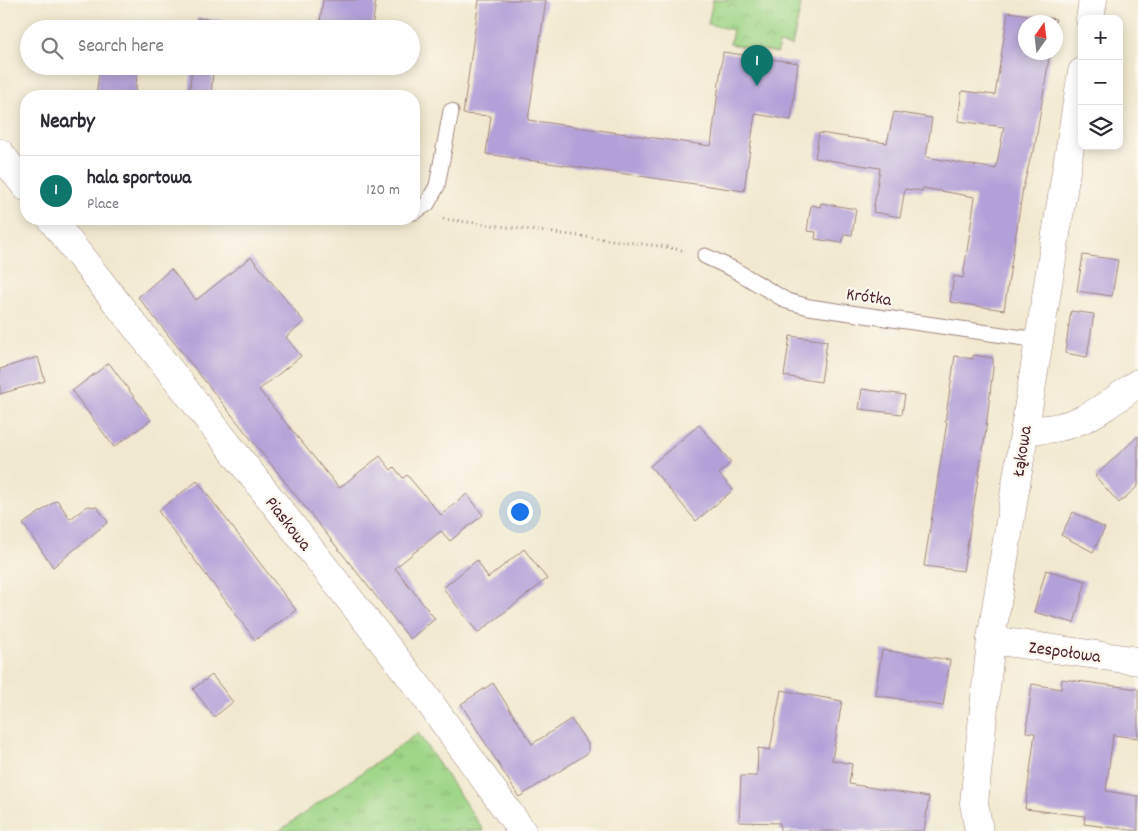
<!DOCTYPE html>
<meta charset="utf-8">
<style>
body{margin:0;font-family:Dekko,sans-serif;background:#f2f2f3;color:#2b2b33}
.controls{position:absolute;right:15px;top:15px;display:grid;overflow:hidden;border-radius:10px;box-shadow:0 2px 12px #0003}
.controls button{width:45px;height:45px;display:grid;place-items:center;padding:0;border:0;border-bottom:1px solid #e1e1e2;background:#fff;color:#2b2b33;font:25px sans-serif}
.compass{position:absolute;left:1018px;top:15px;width:45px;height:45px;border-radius:50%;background:#fff;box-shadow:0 2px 12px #0003;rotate:14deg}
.you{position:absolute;left:519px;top:511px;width:18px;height:18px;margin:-12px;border:4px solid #fff;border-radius:50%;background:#1a73e8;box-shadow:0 0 0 8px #1a73e833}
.badge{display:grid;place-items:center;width:32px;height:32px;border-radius:50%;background:#0f766e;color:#fff;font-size:16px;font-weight:700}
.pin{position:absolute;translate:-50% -41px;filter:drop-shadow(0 1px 2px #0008)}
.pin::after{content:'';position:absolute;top:26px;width:18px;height:15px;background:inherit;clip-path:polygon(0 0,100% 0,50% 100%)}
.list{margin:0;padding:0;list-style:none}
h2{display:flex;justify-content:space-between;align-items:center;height:65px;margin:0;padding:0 20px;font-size:21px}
h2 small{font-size:16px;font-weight:400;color:#7c7c81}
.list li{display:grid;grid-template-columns:32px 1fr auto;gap:15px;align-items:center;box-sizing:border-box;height:70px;padding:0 20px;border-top:1px solid #e1e1e2}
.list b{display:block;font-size:19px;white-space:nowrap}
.list p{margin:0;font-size:16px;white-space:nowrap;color:#7c7c81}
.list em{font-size:16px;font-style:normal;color:#7c7c81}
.icon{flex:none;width:28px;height:28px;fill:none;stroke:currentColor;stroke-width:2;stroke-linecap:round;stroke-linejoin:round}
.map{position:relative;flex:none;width:1138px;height:831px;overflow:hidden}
.search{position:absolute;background:#fff;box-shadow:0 2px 12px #0003;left:20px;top:20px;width:400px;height:55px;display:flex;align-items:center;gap:12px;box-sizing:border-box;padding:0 18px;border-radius:28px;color:#7c7c81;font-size:19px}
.panel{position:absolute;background:#fff;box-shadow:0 2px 12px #0003;left:20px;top:90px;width:400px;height:135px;border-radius:20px}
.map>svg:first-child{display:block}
.grass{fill:url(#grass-tufts);stroke:#747a58}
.park{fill:url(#park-crowns);stroke:#747a58}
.building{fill:#b2a1d8}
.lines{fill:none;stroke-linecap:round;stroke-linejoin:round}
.lane-casing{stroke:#9e847d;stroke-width:17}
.street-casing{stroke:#9e847d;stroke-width:29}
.path{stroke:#9e847d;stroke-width:3;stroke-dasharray:1 4;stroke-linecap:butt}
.lane{stroke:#fff;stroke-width:15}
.street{stroke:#fff;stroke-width:28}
.labels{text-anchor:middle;stroke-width:4.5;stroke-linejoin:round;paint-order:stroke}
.street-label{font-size:18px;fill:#4a1f2b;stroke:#fbf7ec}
</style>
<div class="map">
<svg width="1138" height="831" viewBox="0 0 1138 831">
<defs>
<pattern id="grass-tufts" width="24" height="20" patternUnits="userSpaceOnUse" patternTransform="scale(1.25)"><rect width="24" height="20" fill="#9ed586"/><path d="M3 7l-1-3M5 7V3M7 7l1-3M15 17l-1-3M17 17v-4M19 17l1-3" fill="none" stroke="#8ab674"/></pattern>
<pattern id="park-crowns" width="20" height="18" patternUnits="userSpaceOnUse" patternTransform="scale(1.25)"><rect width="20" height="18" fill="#9ed586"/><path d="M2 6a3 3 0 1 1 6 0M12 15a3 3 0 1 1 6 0" fill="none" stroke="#8ab674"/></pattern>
</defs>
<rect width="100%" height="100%" fill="#fbf7ec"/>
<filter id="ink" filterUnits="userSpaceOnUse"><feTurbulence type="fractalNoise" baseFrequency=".02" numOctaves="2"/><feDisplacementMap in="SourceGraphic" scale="10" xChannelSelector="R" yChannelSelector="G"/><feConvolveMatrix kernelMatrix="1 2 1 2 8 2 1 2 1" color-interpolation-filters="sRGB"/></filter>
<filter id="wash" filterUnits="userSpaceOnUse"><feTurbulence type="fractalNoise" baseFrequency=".0096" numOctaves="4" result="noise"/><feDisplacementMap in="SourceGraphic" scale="20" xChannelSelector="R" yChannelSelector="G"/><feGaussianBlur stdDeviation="1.12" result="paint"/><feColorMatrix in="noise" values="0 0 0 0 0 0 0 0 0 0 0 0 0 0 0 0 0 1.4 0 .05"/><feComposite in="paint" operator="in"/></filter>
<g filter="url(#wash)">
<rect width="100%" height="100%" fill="#f1e9cf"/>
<path class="grass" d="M418,733l66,98h-205z"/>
<path class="park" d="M713,0h89l-10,46 -13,-2 -2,9 -47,-9 3,-14 -25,-6z"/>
<g id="blocks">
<g class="building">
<path d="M323,0h53l-4,29h-53z"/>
<path d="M479,0h67l-18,120 183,26 12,-94 75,11 -7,57 -36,-6 -11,77 -258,-37 5,-38 -28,-2z"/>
<path d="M1008,12l48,7 -1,3h-29v30h24l-16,100h-2l-9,36 -19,122 -54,-8 4,-26 9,2 12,-81 -52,-9 -1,3 -17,-2 -5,28 -27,-5 7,-44 -65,-10 4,-25 68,10 7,-31 38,6 -6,39 70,12 8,-42 -46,-6 4,-30 33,4z"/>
<path d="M197,18l25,2 -1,9h-25z"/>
<path d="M122,24l21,2 -1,3h-21z"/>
<path d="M100,66h38l-3,30h-39z"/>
<path d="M192,66h25l-1,7 -3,-1 -2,24h-22z"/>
<path d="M821,203l35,6 -4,26 -8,-1 -2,9 -27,-4 1,-7 -9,-1 4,-26 9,2z"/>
<path d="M1083,255l35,5 -6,36 -35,-5z"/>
<path d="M251,257l53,65 -18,15 15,19 -42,34 80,98 41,-32 11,14 3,-3 9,11 4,-3 34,40 26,-21 16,21 -33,26 -9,-10 -46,37 40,51 -25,20 -272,-342 33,-28 25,31z"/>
<path d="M1071,311l23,3 -7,43 -22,-4z"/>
<path d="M790,336l37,5 -6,41 -37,-6z"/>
<path d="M973,355l20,3v10l-8,69 -22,134 -39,-5 23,-144h-2l10,-66 18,3z"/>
<path d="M38,357l7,24 -45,13v-25z"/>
<path d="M109,363l42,57 -37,27 -42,-56z"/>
<path d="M862,389l43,6 -3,19 -43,-5z"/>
<path d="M699,425l32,37 -12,12 14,16 -37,31 -46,-55z"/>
<path d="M1138,436v50l-19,17 -24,-27z"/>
<path d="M197,481l99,129 -41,30 -97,-129z"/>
<path d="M57,500l13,19 18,-13 9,1 11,15 -55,45 -30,-43z"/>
<path d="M1073,512l32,16 -12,24 -32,-17z"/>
<path d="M524,549l23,30 -69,54 -35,-45 34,-28 11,18z"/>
<path d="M1046,570l40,11 -12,42 -40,-11z"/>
<path d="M882,650l68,10 -7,46 -68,-11z"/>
<path d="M212,675l21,27 -19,15 -21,-28z"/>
<path d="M1062,679l76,10v49l-25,-3 -7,56 32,5v35l-54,-7 1,-8 -60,-7 10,-76 -9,-1 6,-48 29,5z"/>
<path d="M493,683l39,61 39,-25 17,25v9l-69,44 -58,-93z"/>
<path d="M781,690l61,11 -10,59 20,4 -3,20 80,13 -5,34h-144v-8l-41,-1 2,-46h16l1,-28 12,2z"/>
</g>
</g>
</g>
<g filter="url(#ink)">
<use href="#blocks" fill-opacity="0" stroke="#9e847d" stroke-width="1"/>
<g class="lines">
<g class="lane-casing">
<g id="lane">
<path d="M414,212l13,-8 10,-18 14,-75"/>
<path d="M705,256l28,13 54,32 22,6 229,33"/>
</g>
</g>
<g class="street-casing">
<g id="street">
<path d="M1090,19l3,-19"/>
<path d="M0,153l26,34"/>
<path d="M51,219l369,470 102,142"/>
<path d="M1025,429c48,5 77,-20 113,-46"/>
<path d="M991,640l147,21"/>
<path d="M979,831l-5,-28 17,-163 91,-568"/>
</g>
</g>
<path class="path" d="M443,219l224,28 18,4"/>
<use href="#lane" class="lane"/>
<use href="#street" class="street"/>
</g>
</g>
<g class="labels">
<g class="street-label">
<text transform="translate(869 296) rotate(8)" y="6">Krótka</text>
<text transform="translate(1021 451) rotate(-81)" y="6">Łąkowa</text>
<text transform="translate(289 523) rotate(52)" y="6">Piaskowa</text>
<text transform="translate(1065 651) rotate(8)" y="6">Zespołowa</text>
</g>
</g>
</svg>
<div class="controls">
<button>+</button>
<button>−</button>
<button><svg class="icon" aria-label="layers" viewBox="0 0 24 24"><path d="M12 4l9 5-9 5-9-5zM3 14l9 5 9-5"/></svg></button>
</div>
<svg class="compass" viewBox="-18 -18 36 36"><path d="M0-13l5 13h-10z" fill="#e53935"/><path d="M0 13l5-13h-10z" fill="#7c7c81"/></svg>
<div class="you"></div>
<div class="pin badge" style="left:757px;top:86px">1</div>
<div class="search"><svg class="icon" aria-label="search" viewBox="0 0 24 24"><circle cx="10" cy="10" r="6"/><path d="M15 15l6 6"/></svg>Search here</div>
<section class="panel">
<h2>Nearby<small></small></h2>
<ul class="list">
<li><span class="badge">1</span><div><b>hala sportowa</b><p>Place</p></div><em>120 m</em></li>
</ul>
</section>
</div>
